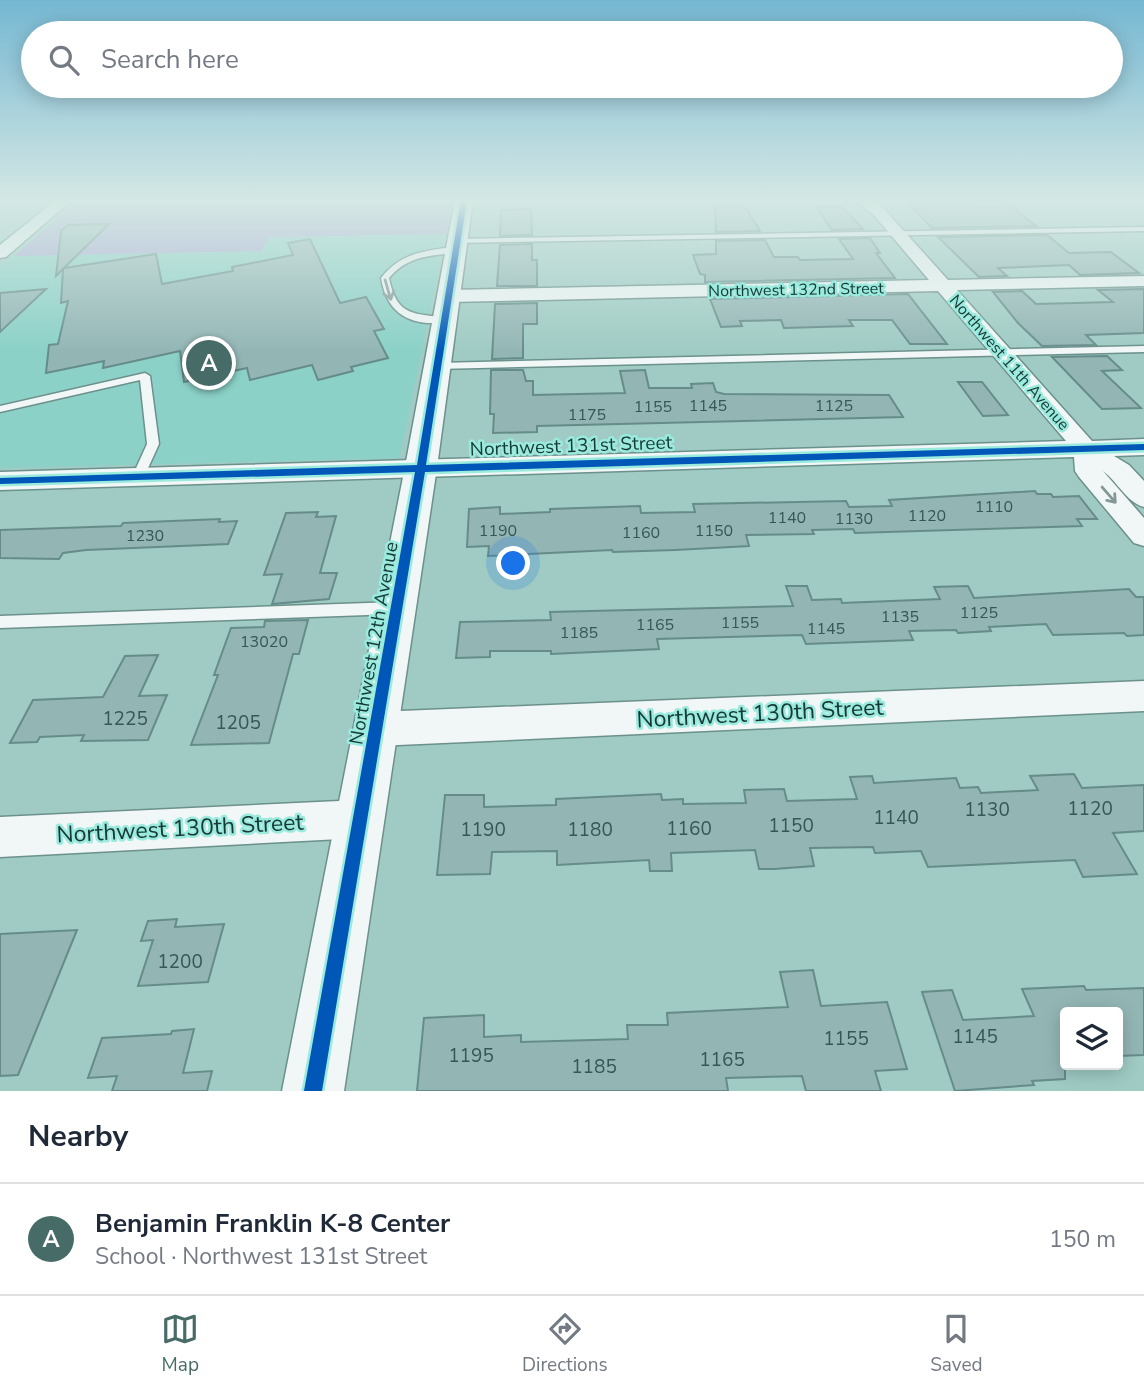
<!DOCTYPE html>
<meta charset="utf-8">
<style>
body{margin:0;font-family:"Nunito Sans",sans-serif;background:#f2f2f3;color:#1f2937}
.controls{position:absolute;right:21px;bottom:21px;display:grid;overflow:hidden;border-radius:7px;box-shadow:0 4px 18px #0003}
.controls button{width:63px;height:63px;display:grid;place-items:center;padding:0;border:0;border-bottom:2px solid #e0e1e3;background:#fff;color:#1f2937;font:35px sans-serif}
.you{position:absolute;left:514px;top:564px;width:24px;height:24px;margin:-18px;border:5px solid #fff;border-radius:50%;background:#1a73e8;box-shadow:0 0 0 10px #1a73e833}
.badge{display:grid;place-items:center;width:46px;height:46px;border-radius:50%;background:#476b66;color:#fff;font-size:23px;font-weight:700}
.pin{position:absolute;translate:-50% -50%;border:4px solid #fff;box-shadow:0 2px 7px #0006}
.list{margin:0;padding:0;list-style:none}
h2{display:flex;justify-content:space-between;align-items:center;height:91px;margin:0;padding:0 28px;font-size:30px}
h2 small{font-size:23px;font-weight:400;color:#747a83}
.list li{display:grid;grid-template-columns:46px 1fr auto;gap:21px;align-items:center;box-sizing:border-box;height:112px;padding:0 28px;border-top:2px solid #e0e1e3}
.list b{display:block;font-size:26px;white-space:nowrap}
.list p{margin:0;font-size:23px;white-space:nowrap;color:#747a83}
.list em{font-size:23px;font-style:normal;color:#747a83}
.icon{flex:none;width:38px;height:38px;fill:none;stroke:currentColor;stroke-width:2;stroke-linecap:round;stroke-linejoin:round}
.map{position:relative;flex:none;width:1144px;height:1091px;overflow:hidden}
.search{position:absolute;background:#fff;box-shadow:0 4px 18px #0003;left:21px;right:21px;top:21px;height:77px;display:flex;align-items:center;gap:18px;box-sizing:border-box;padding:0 24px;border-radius:38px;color:#747a83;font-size:26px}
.sheet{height:203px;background:#fff}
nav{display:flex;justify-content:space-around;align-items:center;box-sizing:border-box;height:98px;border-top:2px solid #e0e1e3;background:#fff;font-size:19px;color:#747a83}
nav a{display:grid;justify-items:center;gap:4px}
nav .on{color:#476b66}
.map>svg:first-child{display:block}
.built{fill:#8bd1c7}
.green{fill:#aca9d7}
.building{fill:#93b6b5;stroke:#668c8a;stroke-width:2}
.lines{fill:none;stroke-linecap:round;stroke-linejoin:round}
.service-casing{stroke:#6c908b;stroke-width:3}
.minor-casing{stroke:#6c908b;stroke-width:3}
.tertiary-casing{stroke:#6c908b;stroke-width:3}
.service{fill:#f1f7f6;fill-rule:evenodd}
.minor{fill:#f1f7f6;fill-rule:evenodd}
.tertiary{fill:#f1f7f6;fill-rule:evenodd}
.cycleway-casing{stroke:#9aeade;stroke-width:5}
.cycleway{fill:#0057b8;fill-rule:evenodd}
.oneway{stroke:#849895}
.labels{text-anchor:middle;stroke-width:5;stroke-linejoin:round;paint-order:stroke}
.far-street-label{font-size:16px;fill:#173834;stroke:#9aeade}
.number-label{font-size:16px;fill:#365854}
.street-label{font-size:19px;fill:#173834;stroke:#9aeade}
.near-number-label{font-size:19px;fill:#365854}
.near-street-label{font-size:23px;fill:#173834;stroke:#9aeade}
</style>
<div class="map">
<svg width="1144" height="1091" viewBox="0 0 1144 1091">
<rect width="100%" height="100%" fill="#9fcbc4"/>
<path class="built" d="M446,234l-47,224 -399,10v-201l14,-11 247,-5 7,-14z"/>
<path class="green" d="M79,200h372l-5,34 -177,3 -8,14 -247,5z"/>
<g class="building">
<path d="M1004,201l32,25 -104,2 -24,-25z"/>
<path d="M744,205l16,26 -44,1 -1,-26z"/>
<path d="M816,207h26l21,22 -31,1z"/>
<path d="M531,209l1,26 -32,1 1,-26z"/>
<path d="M109,224l-45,44 92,-14 6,30 71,-13 -1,-4 61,-12 -5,-12 22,-4 30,64 26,-6 18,32 -10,2 14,27 -37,9 2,4 -35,9 -6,-15 -62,15 -3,-12 -63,14 -4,-31 -77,17 1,-7 -58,12 3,-28 9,-1 10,-43 -7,2 2,-34 -7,7 5,-45 7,-6z"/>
<path d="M1047,235l22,18 42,-1 28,21 -59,2 -11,-10 -71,3 9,8 -28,1 -41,-40z"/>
<path d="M870,238l10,15h-4l19,25 -190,4v-7l-5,-1 -7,-19 23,-1v-13l49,-1 9,17h24l2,3 53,-1 -14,-20z"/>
<path d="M532,244v16h5v26h-40l3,-41z"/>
<path d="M46,289l-46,43v-39z"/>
<path d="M1144,289v44l-58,2 10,10 -54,1 -24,-23 -25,-31 29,-1 14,13 77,-2 -15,-12z"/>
<path d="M908,294l39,50h-37l-18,-24h-43l4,6 -69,2 -3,-8 -41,1 2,5 -21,1 -11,-28z"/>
<path d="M537,303v21h-14v34l-31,1 3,-55z"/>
<path d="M1107,356l15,14 -20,1 39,37 -39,1 -50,-52z"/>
<path d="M491,370h32l3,11h7v14l92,-2 -5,-22 25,-1 4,18h43l-1,-4 22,-1 3,9 8,2 165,1 14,22 -366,9v6l-44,1 1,-19h-4z"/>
<path d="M958,382h24l26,33 -25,1z"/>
<path d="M1035,491l2,3h14l2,3 26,-1 18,23h-20l5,7 -227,7 -2,-4 -41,1 2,4 -68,1 3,11 -74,4 -62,2 -1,-2 -124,6 1,-10 -22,1 2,-38 31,-2v7l50,-2v-3l90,-3 1,7 54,-1 -2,-8 153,-3 3,6 43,-1 -3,-6z"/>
<path d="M318,512l-2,5 20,-1 -16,57h17l-8,26 -57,5 10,-30 -18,1 22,-62z"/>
<path d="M220,519l-1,3 18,-1 -9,23 -142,6 -23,3 -4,6 -59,-1v-28l121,-4 2,-3z"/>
<path d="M786,586h21l5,14 29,-1 1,4 98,-4 -6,-12 34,-1 6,12 155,-9 7,8h8v38l-17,1 -3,-3 -71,2 -7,-11 -57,3 2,4 -33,2 -2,-3 -47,1 4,9 -107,4 -4,-9 -145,4 2,10 -108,5v-3h-61v6l-34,1 4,-36 91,-2 -1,-8 243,-6z"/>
<path d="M308,620l-9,34h-6l-24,89 -78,2 27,-70h-4l17,-47 33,-1 1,-6z"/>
<path d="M158,655l-19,41 28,-1 -19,45 -67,1 3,-6 -44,2 -3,5 -27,1 23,-43 70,-3 22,-41z"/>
<path d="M1074,774l8,14 62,-3v46l-31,2 24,41 -54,3 -8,-17 -147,7 -7,-16 -46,2 -2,-6 -63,1 4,18 -40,3h-15l-4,-19 -84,3 1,18h-22l-1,-11 -92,5v-14l-65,1 -2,22 -53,1 8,-80h39v12l72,-2v-6l105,-5 1,6 21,-1v5l63,-1 -2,-13 40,-1 3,12 70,-2 -7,-22 22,-1 2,7 82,-5 4,10 18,-1 3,6 57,-3 -8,-14z"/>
<path d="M177,919l-2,8 49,-3 -16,58 -70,4 15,-46 -12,1 7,-20z"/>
<path d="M77,930l-59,145 -18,1v-142z"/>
<path d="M813,970l8,36 66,-4 20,67 -32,2 6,20h-75l-4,-15 -76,2 2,13h-311l7,-73 60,-3v22l37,-2v7l107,-3 -1,-14h41l-1,-12 121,-6 -8,-35z"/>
<path d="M1084,986l2,4 58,-2v67l-26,1v-44h-53v67l-33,2 2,4 -79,6 -33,-99 30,-2 11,30 71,-4 -12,-27z"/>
<path d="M194,1029l-11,44 29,-2 -5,20h-95l5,-15 -29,2 14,-40 69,-4 1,-3z"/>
</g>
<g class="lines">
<g class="service-casing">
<g id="service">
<path d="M1144,227v4l-687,12 -4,-2 4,-2z"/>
<path d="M456,247l4,3 -1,2c-27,4 -51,3 -70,26 8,40 26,35 59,40v4c-36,5 -61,-7 -67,-44 19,-25 45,-28 75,-31z"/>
<path d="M1144,346v6l-707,17 -5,-3 5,-3z"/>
<path d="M145,373l5,3 9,68 -15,33 -6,4 -6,-4 15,-33 -7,-64 -140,32v-6z"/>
<path d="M396,602l5,2 3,4 -3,4 -5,2 -396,14v-12z"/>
</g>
</g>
<g class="minor-casing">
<g id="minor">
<path d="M56,200h16l-66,57 -6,1v-13z"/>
<path d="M855,200h16l12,8 65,72 196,-4v10l-187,4 135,151 52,-2v16l-30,1 15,9 15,16v26c-18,-5 -26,-25 -41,-36l41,47v28l-10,-3 -55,-66 -4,-6 -1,-14 -1074,33v-18l1066,-31 -128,-150 -489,11 -9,-6 9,-6 480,-10 -56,-66z"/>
<path d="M1144,681v30l-768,35 -12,-5 -6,-12 6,-12 12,-5z"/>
<path d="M360,800l14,5 5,14 -5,14 -14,5 -360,19v-40z"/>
</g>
</g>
<g class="tertiary-casing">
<path id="tertiary" d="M455,200h18l-36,267 -93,624h-62l123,-624z"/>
</g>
<use href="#service" class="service"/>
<use href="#minor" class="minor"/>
<use href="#tertiary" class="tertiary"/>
<g class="cycleway-casing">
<path id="cycleway" d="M461,200h6l-41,265 718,-21v6l-719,22 -103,619h-18l111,-619 -415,12v-6l417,-13z"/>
</g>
<use href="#cycleway" class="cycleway"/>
</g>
<defs><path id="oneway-shaft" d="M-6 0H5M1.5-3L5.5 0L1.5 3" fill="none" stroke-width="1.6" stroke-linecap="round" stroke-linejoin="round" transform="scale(1.75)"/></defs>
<g class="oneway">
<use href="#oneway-shaft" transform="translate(388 290) rotate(74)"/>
<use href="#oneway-shaft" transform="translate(1109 495) rotate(49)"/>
</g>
<linearGradient id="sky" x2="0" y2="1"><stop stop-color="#75b7d2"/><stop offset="0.57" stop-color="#d4e8e4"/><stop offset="1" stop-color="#d4e8e4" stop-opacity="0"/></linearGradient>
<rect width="1144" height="352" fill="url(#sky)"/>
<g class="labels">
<g class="far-street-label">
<text transform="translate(796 289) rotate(-1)" y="6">Northwest 132nd Street</text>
<text transform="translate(1010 362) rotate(49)" y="6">Northwest 11th Avenue</text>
</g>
<g class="number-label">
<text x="708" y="411">1145</text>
<text x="834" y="411">1125</text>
<text x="653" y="412">1155</text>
<text x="587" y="420">1175</text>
<text x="994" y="512">1110</text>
<text x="927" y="521">1120</text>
<text x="787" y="523">1140</text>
<text x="854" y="524">1130</text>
<text x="498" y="536">1190</text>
<text x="714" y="536">1150</text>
<text x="641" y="538">1160</text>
<text x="145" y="541">1230</text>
<text x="979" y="618">1125</text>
<text x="900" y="622">1135</text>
<text x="740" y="628">1155</text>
<text x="655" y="630">1165</text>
<text x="826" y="634">1145</text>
<text x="579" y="638">1185</text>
<text x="264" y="647">13020</text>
</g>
<g class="street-label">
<text transform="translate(571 445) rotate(-2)" y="7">Northwest 131st Street</text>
<text transform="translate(373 643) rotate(-80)" y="7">Northwest 12th Avenue</text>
</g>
<g class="near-number-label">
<text x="125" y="725">1225</text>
<text x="238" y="729">1205</text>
<text x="1090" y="815">1120</text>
<text x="987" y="816">1130</text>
<text x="896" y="824">1140</text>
<text x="791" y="832">1150</text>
<text x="689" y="835">1160</text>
<text x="483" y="836">1190</text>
<text x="590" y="836">1180</text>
<text x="180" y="968">1200</text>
<text x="975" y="1043">1145</text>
<text x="846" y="1045">1155</text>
<text x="471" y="1062">1195</text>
<text x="722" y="1066">1165</text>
<text x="594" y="1073">1185</text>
</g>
<g class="near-street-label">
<text transform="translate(760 713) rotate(-3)" y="8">Northwest 130th Street</text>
<text transform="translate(180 828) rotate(-3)" y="8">Northwest 130th Street</text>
</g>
</g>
</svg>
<div class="controls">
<button><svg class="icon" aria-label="layers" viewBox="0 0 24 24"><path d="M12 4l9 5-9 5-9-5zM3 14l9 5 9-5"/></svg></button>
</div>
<div class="you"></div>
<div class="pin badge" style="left:209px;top:363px">A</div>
<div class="search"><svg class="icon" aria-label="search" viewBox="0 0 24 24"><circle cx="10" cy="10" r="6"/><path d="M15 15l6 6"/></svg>Search here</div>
</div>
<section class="sheet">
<h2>Nearby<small></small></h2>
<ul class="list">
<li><span class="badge">A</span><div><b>Benjamin Franklin K-8 Center</b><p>School · Northwest 131st Street</p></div><em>150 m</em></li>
</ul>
</section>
<nav>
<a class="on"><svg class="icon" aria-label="map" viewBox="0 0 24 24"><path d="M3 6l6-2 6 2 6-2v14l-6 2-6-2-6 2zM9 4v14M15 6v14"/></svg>Map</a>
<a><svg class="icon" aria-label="directions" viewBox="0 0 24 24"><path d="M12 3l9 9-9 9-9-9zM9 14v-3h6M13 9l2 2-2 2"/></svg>Directions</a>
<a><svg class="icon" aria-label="saved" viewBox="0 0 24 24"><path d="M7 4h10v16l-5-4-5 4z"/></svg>Saved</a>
</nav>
